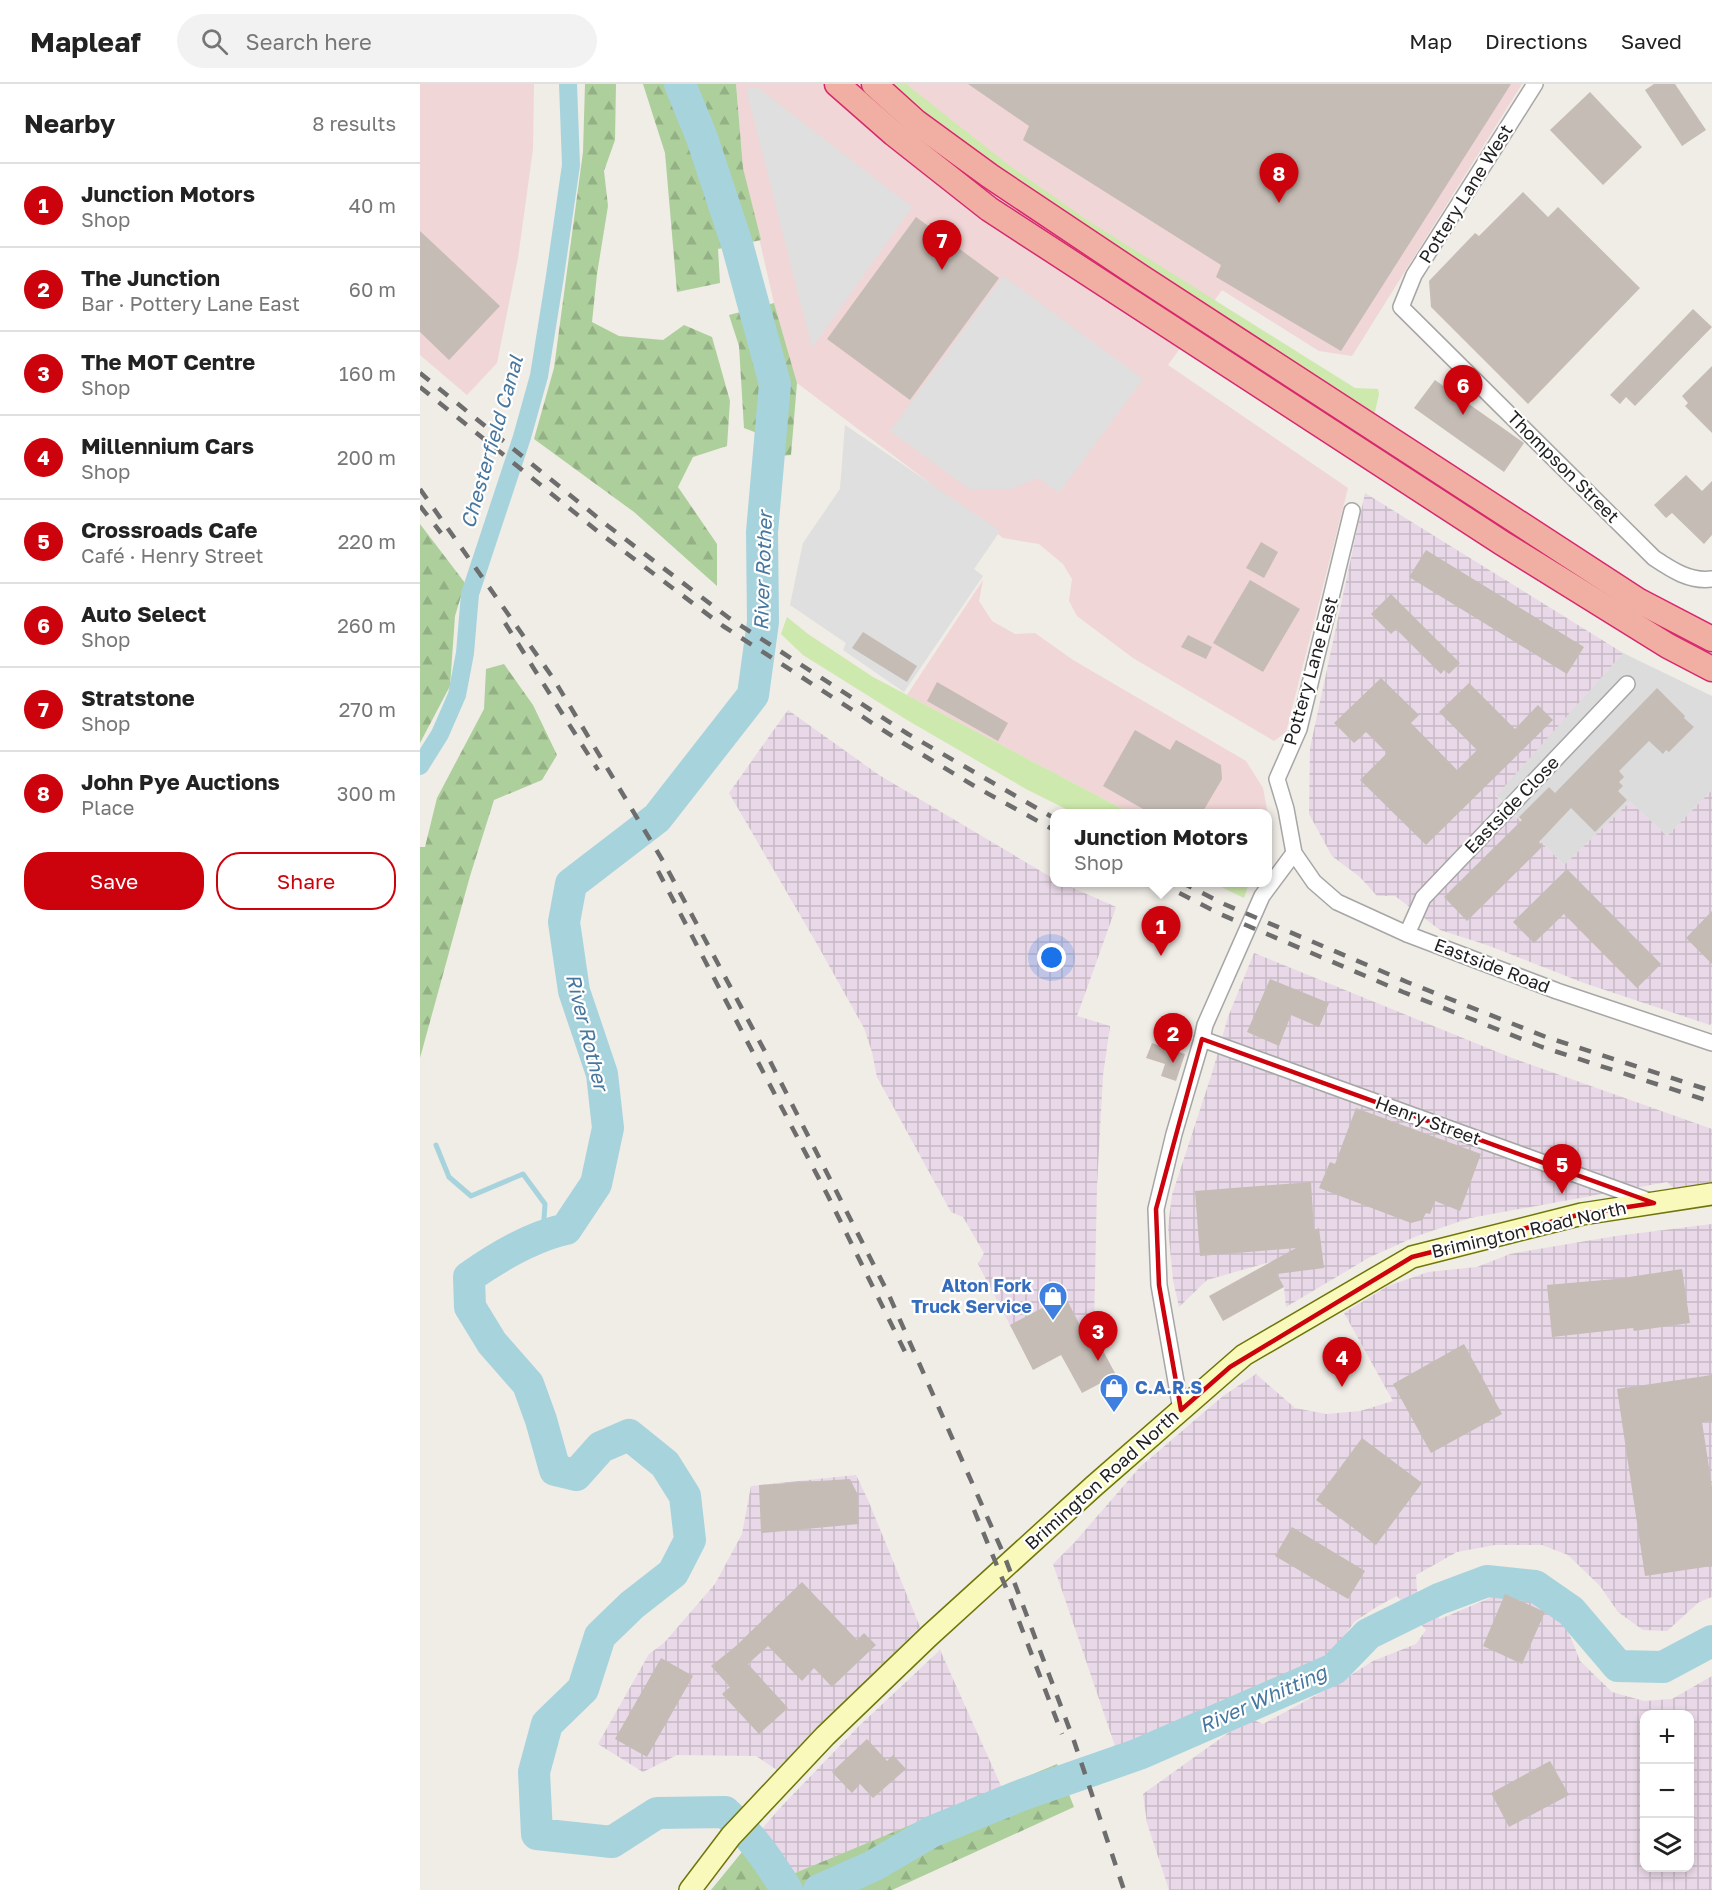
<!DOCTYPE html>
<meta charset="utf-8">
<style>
body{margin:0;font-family:"Golos Text",sans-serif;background:#f2f2f2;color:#222}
.controls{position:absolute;right:18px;bottom:18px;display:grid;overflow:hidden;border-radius:12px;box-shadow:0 3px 9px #0003}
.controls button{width:54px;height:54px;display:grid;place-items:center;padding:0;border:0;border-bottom:2px solid #e0e0e0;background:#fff;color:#222;font:30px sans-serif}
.you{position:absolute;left:632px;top:874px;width:21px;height:21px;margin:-15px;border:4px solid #fff;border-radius:50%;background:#1a73e8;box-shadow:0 0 0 9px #1a73e833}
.badge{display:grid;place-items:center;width:39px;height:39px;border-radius:50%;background:#cc030c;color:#fff;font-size:20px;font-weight:700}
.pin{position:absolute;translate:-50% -50px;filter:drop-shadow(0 2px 3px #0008)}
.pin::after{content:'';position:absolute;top:32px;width:21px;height:18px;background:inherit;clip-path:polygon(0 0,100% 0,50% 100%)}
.popup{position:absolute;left:630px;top:725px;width:222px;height:78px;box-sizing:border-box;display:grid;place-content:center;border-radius:12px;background:#fff;filter:drop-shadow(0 2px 4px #0005);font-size:20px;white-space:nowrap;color:#767676}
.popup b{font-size:22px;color:#222}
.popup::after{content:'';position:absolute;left:50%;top:100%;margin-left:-12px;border:12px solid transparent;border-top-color:#fff}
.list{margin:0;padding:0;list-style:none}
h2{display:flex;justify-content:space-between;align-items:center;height:78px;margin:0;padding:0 24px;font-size:26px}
h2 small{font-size:20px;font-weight:400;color:#767676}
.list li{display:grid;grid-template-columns:39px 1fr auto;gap:18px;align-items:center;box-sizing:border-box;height:84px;padding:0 24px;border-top:2px solid #e0e0e0}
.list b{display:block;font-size:22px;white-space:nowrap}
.list p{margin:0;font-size:20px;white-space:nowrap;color:#767676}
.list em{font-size:20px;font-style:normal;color:#767676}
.actions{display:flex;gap:12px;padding:18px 24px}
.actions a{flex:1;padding:14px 0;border:2px solid #cc030c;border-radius:24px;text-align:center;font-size:21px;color:#cc030c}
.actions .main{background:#cc030c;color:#fff}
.icon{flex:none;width:33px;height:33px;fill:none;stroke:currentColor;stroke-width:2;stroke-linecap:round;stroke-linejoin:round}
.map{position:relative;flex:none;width:1292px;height:1806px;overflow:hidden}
header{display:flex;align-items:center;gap:36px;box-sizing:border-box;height:84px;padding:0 30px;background:#fff;border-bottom:2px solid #e0e0e0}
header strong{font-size:28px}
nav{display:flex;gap:33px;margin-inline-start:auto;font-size:21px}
.search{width:420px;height:54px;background:#f2f2f2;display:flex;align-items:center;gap:15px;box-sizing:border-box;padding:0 21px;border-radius:33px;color:#767676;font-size:22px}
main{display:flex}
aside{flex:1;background:#fff}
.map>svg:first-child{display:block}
.residential{fill:#dddcdc}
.commercial{fill:#f0d6d6}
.industrial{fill:url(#industrial-grid);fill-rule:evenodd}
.grass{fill:#cde9ad}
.forest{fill:url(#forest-firs)}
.parking{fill:#dfdfdf}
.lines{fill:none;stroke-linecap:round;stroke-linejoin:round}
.stream{stroke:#a7d3dd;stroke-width:5}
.canal{stroke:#a7d3dd;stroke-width:18}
.river{stroke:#a7d3dd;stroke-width:32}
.building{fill:#c5bcb5}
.minor-casing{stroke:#a6a6a6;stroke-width:18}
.secondary-casing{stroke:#6f7607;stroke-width:24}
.trunk-casing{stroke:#d8286d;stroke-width:27}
.minor{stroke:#fff;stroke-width:15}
.secondary{stroke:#f8f9bb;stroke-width:21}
.trunk{stroke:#f0afa2;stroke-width:24}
.rail{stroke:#6d6d6d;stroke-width:4.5;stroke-dasharray:12 12;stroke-linecap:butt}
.marked{fill:none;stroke:#cc030c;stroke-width:4.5;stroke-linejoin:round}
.labels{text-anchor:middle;stroke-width:4.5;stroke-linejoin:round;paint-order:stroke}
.street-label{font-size:18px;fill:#1f1f1f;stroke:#fff}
.shop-label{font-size:18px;font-weight:bold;fill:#366cbe;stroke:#fff;text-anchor:end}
.water-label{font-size:20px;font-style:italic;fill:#47779e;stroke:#fff}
</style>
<header>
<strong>Mapleaf</strong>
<div class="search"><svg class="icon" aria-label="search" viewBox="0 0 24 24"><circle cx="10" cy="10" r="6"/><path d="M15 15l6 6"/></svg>Search here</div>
<nav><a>Map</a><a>Directions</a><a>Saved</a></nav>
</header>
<main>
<aside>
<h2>Nearby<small>8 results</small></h2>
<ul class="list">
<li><span class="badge">1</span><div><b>Junction Motors</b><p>Shop</p></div><em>40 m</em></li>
<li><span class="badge">2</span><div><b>The Junction</b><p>Bar · Pottery Lane East</p></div><em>60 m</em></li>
<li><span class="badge">3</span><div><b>The MOT Centre</b><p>Shop</p></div><em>160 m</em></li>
<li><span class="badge">4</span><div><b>Millennium Cars</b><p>Shop</p></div><em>200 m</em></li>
<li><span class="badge">5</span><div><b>Crossroads Cafe</b><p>Café · Henry Street</p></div><em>220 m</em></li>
<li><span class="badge">6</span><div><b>Auto Select</b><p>Shop</p></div><em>260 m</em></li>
<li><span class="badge">7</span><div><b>Stratstone</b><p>Shop</p></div><em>270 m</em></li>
<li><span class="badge">8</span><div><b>John Pye Auctions</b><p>Place</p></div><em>300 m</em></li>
</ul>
<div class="actions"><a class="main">Save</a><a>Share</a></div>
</aside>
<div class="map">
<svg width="1292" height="1806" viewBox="0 0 1292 1806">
<defs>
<pattern id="industrial-grid" width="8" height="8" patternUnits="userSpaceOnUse" patternTransform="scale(1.5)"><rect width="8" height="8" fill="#e9d8e7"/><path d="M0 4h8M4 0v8" fill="none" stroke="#c7b9c6"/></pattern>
<pattern id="forest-firs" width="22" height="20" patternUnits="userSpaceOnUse" patternTransform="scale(1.5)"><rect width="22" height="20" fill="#adcf9b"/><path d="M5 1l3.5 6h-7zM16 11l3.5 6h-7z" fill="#94b185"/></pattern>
</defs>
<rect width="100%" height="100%" fill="#f0ece6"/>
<path class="residential" d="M1203,569l89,43v94l-45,46 -37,-34 -66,63 -68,-70z"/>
<g class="commercial">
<path d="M0,0h114l-1,65 -15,109 -21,105 -30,32 -47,-40z"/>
<path d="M316,0h786l-170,272 -33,-5 -97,-61 -54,75 180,123 -62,244 -12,9 -141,-83 -56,-42 -8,-15 3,-22 -9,-15 -24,-20 -36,-6 -206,-155 -23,-80 -31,-135z"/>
<path d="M563,496l-4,21 13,20 23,13 20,-1 38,27 173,101 17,27 4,21 -1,4h-136l-223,-118z"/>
</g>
<g class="industrial">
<path d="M945,409l258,160 -127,143 68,69 66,-63 37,34 45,-46v233l-2,2 -126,-42 -97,-38 -47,-15 -45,-34h-18l-17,-19 -28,-21 -23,-42 1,-66z"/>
<path d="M368,626l91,65 175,104v3l8,1 54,24 -39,109 33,10 -7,49 -6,111 -3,139 -6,16 -55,28 -55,-105 6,-11 -21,-36 -12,-5 -74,-135 -5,-25 -8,-24 -47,-84 -88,-151z"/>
<path d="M834,869l258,105 200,71v55l-38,5 -7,-7 -197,36 -53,18 -47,21 -84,50 -2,-20 -14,-25 -63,18 -28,27 -6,-27 -5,-53 4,-32 40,-122 16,-56z"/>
<path d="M1292,1140v373l-13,5 -32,29 -24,-1 -25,-18 -18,-26 -32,-31 -26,-10h-47l-38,7 -41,23 1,16 23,28 67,-28 30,9 16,9 14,19 13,33 32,31 32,9 28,-2 40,-23v214h-543l-22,-67 -4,-29 106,-76 14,6 72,-39 38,-24 43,-17 10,-14 -29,-34 -19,10 -24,16 -16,23 -34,29 -188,75 -63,-185 21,-21 66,-76 83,-71 33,-22 39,34 31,6 34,-3 33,-10 -49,-88 44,-27 40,-14 49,-5 33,-13 106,-18zM1224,1630h46v154h-46z"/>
<path d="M436,1391l12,25 52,127 -143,143 -21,-14 -79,-1 -34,17 -45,-28 51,-90 15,-11 51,-59 27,-50 9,-48z"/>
<path d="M520,1566l62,138 -214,88 -46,-24 38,-44 79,-82z"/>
</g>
<g class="grass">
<path d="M473,0h13l104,82 80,56 265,166 23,1 1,5 -5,22c-79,-51 -157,-102 -236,-153 -85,-55 -170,-111 -245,-179z"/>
<path d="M367,533l21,17 65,43 257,136h-56l-48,-24 -119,-69 -104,-65 -22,-21z"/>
<path d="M793,799h36l-5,15z"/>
</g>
<g class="forest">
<path d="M165,0h31l-1,56 -11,31 4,35 -11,68 -5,48 27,14 44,4 21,-15 28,12 18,64 -3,45 -34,11 -15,30 39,57v42l-83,-74 -100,-73 20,-71 29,-216z"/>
<path d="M223,0h93l7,84 18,72 -43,9 2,34 -43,9 -12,-139z"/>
<path d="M354,219l23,80 -6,72 -31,3 -3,-25 -13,-5 -5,-82 -10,-31z"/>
<path d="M0,440l45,59 -10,33 -5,70 -30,57z"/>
<path d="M84,580l29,41 24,50 -15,25 -48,20 -24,76 -50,182v-211h5l12,-49 47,-89 2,-40z"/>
<path d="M637,1680l17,43 -182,83h-181l31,-38 46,24z"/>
</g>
<g class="parking">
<path d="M337,3l155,120 -100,141 -66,-259z"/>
<path d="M583,192l140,103 -84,114 -21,-15 -27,11h-42l-79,-58z"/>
<path d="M425,341l155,106 -26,38 9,7 -79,116 -61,-42 3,-7 -56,-38 13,-62 37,-54z"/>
</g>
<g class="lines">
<path class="stream" d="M16,1061l13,32 22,19 52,-22 22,30 -2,30"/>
<path class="canal" d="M0,682l20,-32 17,-39 8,-42 5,-59 52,-157 17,-61 16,-100 16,-111 -3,-81"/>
<g class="river">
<path d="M260,0l22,54 35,106 38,140 -13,148 1,90 -10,73 -96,123 -86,66 -7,38 10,69 28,83 6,54 -12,56 -30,45c-35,8 -67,27 -97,48l1,30 22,36 36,41 13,36 14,50 21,5 25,-28 28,-12 36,29 20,32 5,44 -17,33 -41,32 -32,31 -17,53 -36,35 -13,48 3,62 75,8 45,-29 68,-1c27,24 43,48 62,78"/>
<path d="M399,1806l54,-24 58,-34 88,-36 120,-42 195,-85 34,-35 71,-35 48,-18 48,5 36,25 47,55 45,1 49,-26"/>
</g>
</g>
<g class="building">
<path d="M548,0h543l-170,267 -125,-74 5,-12 -198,-125 6,-14z"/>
<path d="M1234,0h21l31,46 -24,16 -37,-56z"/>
<path d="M1170,8l52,55 -39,38 -53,-55z"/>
<path d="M1103,108l25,25 10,-10 82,81 -112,116 -97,-97 -2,-26 46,-48 4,3z"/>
<path d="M496,133l83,61 -89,122 -83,-61z"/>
<path d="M0,147l80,75 -51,54 -29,-28z"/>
<path d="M1273,225l19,18 -77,79 -9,-9 -6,7 -10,-9z"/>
<path d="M1292,282v67l-27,-27 3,-3 -6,-7z"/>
<path d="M1015,296l89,63 -20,29 -90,-64z"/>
<path d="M1266,391l16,16 10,-10v54l-8,9 -32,-31 -6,5 -12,-13z"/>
<path d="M841,458l17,10 -14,26 -18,-10z"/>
<path d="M1006,466l158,97 -17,27 -158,-97z"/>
<path d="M830,496l50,29 -37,63 -50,-29z"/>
<path d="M971,510l69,69 -11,11 -5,-4 -3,4 -45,-45 -5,5 -20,-20z"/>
<path d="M443,548l54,34 -10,16 -55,-34z"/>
<path d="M768,551l24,12 -6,12 -25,-12z"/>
<path d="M961,594l38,37 -8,8 46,47 20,-20 -38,-38 30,-29 46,46 23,-24 15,15 -127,125 -66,-65 27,-27 -21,-21 -12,11 -20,-20z"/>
<path d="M517,598l71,41 -10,18 -71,-40z"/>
<path d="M1237,604l28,28 -1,2 10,9 -25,25 -3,-2 -3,4 -14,-13 -30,30 5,6 -5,5 4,4 -5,5 9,9 -32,32 -24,-24 -32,34 4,4 -76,75 -23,-24 78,-77 -3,-3 30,-30 6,6z"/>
<path d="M715,646l35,20 6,-10 45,25 1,14 -20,34h-52l-47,-27z"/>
<path d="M1147,785l94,95 -24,24 -73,-74 -30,29 -21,-21z"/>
<path d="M1292,827v53l-26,-26z"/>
<path d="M850,895l59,24 -10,24 -28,-12 -12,31 -32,-14z"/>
<path d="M732,959l33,11 -9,27 -15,-5 4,-12 -19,-6z"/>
<path d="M936,1024l125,46 -21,57 -25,-10 -5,13 -4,-1 -4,7 -11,3 -92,-35 11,-26 5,2z"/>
<path d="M891,1098l3,48 5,-2 5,40 -47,6 7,13 -61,34 -14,-25 87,-48 -96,8 -5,-65z"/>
<path d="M1262,1185l8,54 -56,8 -1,-3 -81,9 -5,-52 69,-6z"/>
<path d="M645,1212l27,53 8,-4 16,30 -34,18 -21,-38 -28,15 -23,-45z"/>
<path d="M1044,1260l38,70 -71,39 -38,-69z"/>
<path d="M1292,1291v46l-10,1 10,65v79l-67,10 -28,-187z"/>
<path d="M942,1354l60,45 -46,62 -60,-45z"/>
<path d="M430,1395l8,16 1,29 -98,9 -2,-48z"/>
<path d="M872,1443l73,44 -17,28 -73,-43z"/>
<path d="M382,1498l55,58 7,-7 12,12 -44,42 -18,-19 -12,13 -34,-35 -20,18 40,44 -29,26 -37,-40 8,-7 -19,-21 25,-20z"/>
<path d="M1085,1510l40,18 -23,52 -39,-18z"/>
<path d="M241,1574l32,18 -46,81 -32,-18z"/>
<path d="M447,1655l20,22 6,-6 13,14 -33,29 -13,-14 -8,9 -20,-21z"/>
<path d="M1130,1677l19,34 -60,32 -18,-34z"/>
</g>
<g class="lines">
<g class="minor-casing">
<g id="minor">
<path d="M1115,0l-121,191 -13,32 253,251c18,12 36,24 58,21"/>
<path d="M932,427l-53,218 -22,50 9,30 8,44 20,29 23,20 70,32 150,57 155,52"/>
<path d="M987,850l16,-36 204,-214"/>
<path d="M782,955l450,163"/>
<path d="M761,1326l-22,-125 -3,-76 18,-75 28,-95 3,-14 57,-129 32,-43"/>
</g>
</g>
<g class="secondary-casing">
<path id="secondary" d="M270,1806l41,-54 94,-100 104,-100 165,-150 150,-131 168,-98 170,-43 130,-20"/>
</g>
<g class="trunk-casing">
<g id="trunk">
<path d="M417,0l57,50 95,75 513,334 166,103 44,23"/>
<path d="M454,0l42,38 74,54 151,101 498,324 73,38"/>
</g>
</g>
<use href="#minor" class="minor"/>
<use href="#secondary" class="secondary"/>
<use href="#trunk" class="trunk"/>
<g class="rail">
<path d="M0,289l188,153 121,92 179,116 146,84"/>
<path d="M0,303l181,147 122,92 180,117 73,44 78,43"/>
<path d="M0,405l133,189 110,183 107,200 118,232 116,262 70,186 50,149"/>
<path d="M0,422l21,27"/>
<path d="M85,539l93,147"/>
<path d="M238,787l170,325 78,158"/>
<path d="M738,798l62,32 183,78 139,55 170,55"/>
<path d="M761,798l43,22 183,78 139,55 166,54"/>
<path d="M554,1426l35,85 53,139"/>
</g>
</g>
<path class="marked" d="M782,955l452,164 -72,11 -170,43 -182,110 -49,43 -22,-125 -3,-76z"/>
<defs>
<g id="shop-pin" transform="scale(1.5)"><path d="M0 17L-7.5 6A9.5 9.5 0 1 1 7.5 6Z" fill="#3f7fe0" stroke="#fff"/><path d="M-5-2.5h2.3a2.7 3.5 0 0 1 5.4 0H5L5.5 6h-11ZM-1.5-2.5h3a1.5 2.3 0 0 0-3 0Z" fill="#fff"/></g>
</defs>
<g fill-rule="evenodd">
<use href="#shop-pin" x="633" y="1212"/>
<use href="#shop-pin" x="694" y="1304"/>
</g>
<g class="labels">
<g class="street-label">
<text transform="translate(1046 110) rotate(-58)" y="6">Pottery Lane West</text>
<text transform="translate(1143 383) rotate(45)" y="6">Thompson Street</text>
<text transform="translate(891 587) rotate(-74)" y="6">Pottery Lane East</text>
<text transform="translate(1092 721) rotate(-46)" y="6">Eastside Close</text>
<text transform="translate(1072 882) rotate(21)" y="6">Eastside Road</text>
<text transform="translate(1008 1037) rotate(20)" y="6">Henry Street</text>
<text transform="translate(1109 1146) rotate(-13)" y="6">Brimington Road North</text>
<text transform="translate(682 1396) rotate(-42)" y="6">Brimington Road North</text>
</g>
<g class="shop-label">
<text x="612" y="1208">Alton Fork<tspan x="612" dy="21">Truck Service</tspan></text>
<text x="715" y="1310" text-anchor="start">C.A.R.S</text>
</g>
<g class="water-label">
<text transform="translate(72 358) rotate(-74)" y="7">Chesterfield Canal</text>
<text transform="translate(343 487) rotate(-88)" y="7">River Rother</text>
<text transform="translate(167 948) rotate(76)" y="7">River Rother</text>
<text transform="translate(843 1615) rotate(-24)" y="7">River Whitting</text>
</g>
</g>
</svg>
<div class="controls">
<button>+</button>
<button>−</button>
<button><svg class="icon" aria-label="layers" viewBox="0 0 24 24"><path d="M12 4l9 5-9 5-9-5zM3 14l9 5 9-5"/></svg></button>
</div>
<div class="you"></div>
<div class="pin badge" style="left:741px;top:872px">1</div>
<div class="popup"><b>Junction Motors</b>Shop</div>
<div class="pin badge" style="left:753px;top:979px">2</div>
<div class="pin badge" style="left:678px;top:1277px">3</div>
<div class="pin badge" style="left:922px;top:1303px">4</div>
<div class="pin badge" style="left:1142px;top:1110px">5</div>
<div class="pin badge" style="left:1043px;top:331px">6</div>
<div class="pin badge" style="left:522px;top:186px">7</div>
<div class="pin badge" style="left:859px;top:119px">8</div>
</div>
</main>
